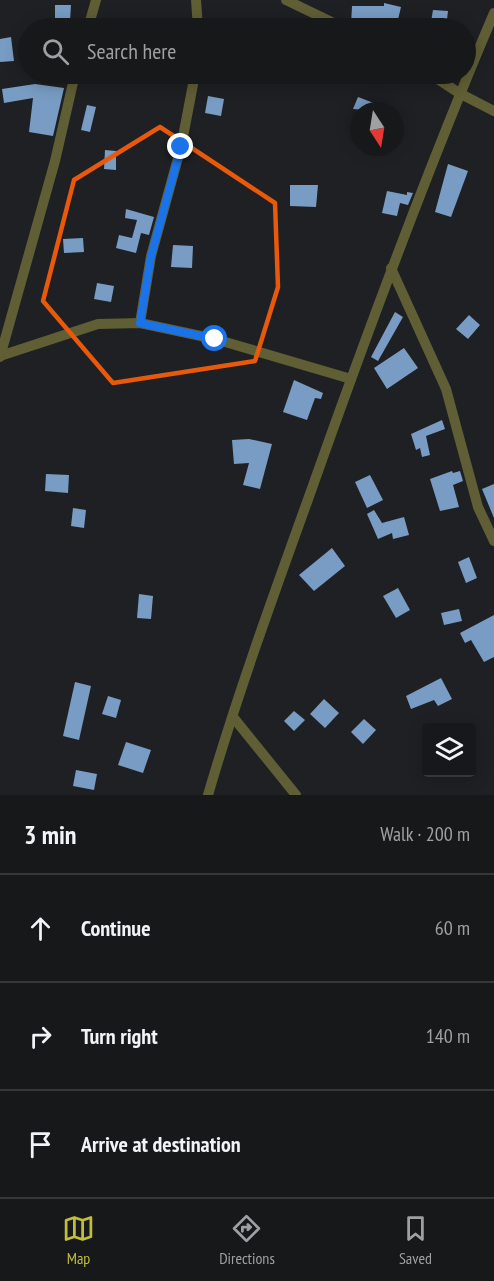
<!DOCTYPE html>
<meta charset="utf-8">
<style>
body{margin:0;font-family:"PT Sans Narrow",sans-serif;background:#232527;color:#f1f3f6}
.controls{position:absolute;right:18px;bottom:18px;display:grid;overflow:hidden;border-radius:6px;box-shadow:0 3px 15px #0003}
.controls button{width:54px;height:54px;display:grid;place-items:center;padding:0;border:0;border-bottom:2px solid #353739;background:#16181a;color:#f1f3f6;font:30px sans-serif}
.compass{position:absolute;left:350px;top:102px;width:54px;height:54px;border-radius:50%;background:#16181a;box-shadow:0 3px 15px #0003;rotate:168deg}
.stop{position:absolute;width:18px;height:18px;margin:-14px;border:4px solid #1a73e8;border-radius:50%;background:#fff}
.stop.end{background:#1a73e8;border-color:#fff;box-shadow:0 2px 6px #0008}
.list{margin:0;padding:0;list-style:none}
h2{display:flex;justify-content:space-between;align-items:center;height:78px;margin:0;padding:0 24px;font-size:26px}
h2 small{font-size:20px;font-weight:400;color:#9ea0a2}
.list li{display:grid;grid-template-columns:39px 1fr auto;gap:18px;align-items:center;box-sizing:border-box;height:108px;padding:0 24px;border-top:2px solid #353739}
.list b{display:block;font-size:22px;white-space:nowrap}
.list em{font-size:20px;font-style:normal;color:#9ea0a2}
.icon{flex:none;width:33px;height:33px;fill:none;stroke:currentColor;stroke-width:2;stroke-linecap:round;stroke-linejoin:round}
.map{position:relative;flex:none;width:494px;height:795px;overflow:hidden}
.search{position:absolute;background:#16181a;box-shadow:0 3px 15px #0003;left:18px;right:18px;top:18px;height:66px;display:flex;align-items:center;gap:15px;box-sizing:border-box;padding:0 21px;border-radius:33px;color:#9ea0a2;font-size:22px}
.sheet{height:402px;background:#16181a}
nav{display:flex;justify-content:space-around;align-items:center;box-sizing:border-box;height:84px;border-top:2px solid #353739;background:#16181a;font-size:16px;color:#9ea0a2}
nav a{display:grid;justify-items:center;gap:3px}
nav .on{color:#c3bd3e}
.map>svg:first-child{display:block}
.building{fill:#789cc4}
.lines{fill:none;stroke-linecap:round;stroke-linejoin:round}
.street{stroke:#605e35;stroke-width:10}
.route{stroke:#1a73e8;stroke-width:8}
.marked{fill:none;stroke:#e8590c;stroke-width:4.5;stroke-linejoin:round}
</style>
<div class="map">
<svg width="494" height="795" viewBox="0 0 494 795">
<rect width="100%" height="100%" fill="#1e2023"/>
<g class="building">
<path d="M384,3l17,4 -4,17 -21,-5 -1,6h-24l1,-19h32z"/>
<path d="M55,5h16l-1,16 -15,-1z"/>
<path d="M433,10l15,1 -2,17h-16z"/>
<path d="M11,37l3,24 -14,1v-23z"/>
<path d="M35,84l29,4 -11,48 -24,-4 4,-34 -29,5 -2,-14z"/>
<path d="M208,96l16,3 -3,17 -16,-3z"/>
<path d="M358,97l21,8 -3,6 -23,-2z"/>
<path d="M87,105l9,2 -6,25 -9,-2z"/>
<path d="M105,150l11,1v19l-12,-1z"/>
<path d="M448,164l20,7 -17,46 -16,-5z"/>
<path d="M290,185h28l-2,22 -26,-1z"/>
<path d="M387,191l20,4v-3l6,1 -5,12 -8,-2 -3,13 -15,-3z"/>
<path d="M126,209l28,8 -5,18 -8,-2 -5,20 -20,-5 3,-13 13,3 5,-18 -12,-2z"/>
<path d="M83,238l1,14 -20,1 -1,-14z"/>
<path d="M173,245l20,1 -1,22 -21,-1z"/>
<path d="M97,283l17,3 -3,16 -17,-3z"/>
<path d="M395,312l8,5 -25,44 -7,-4z"/>
<path d="M469,315l11,10 -12,14 -12,-10z"/>
<path d="M404,348l14,20 -31,21 -13,-21z"/>
<path d="M294,380l29,13 -2,6 -6,-1 -8,22 -24,-8z"/>
<path d="M442,420l3,9 -19,7 4,19 -8,2 -2,-9 -4,2 -5,-16z"/>
<path d="M249,439l23,5 -12,45 -17,-4 6,-22 -15,1 -2,-24z"/>
<path d="M452,471l1,2 7,-2 3,10 -10,4 6,22 -19,4 -10,-32z"/>
<path d="M46,474l23,1 -1,18 -23,-2z"/>
<path d="M370,475l13,25 -16,8 -12,-26z"/>
<path d="M494,484v34l-12,-29z"/>
<path d="M73,508l13,2 -2,18 -13,-2z"/>
<path d="M374,510l8,13 22,-6 5,18 -16,4 -1,-6 -14,6 -11,-25z"/>
<path d="M332,548l13,18 -31,25 -15,-16z"/>
<path d="M469,557l8,21 -11,5 -8,-21z"/>
<path d="M398,588l12,22 -14,8 -13,-22z"/>
<path d="M139,594l14,2 -2,23 -14,-1z"/>
<path d="M459,609l3,12 -18,4 -3,-12z"/>
<path d="M494,615v42l-10,5 -13,-22 -6,3 -5,-10z"/>
<path d="M441,678l11,21 -14,7 -4,-6 -23,9 -5,-13z"/>
<path d="M75,682l16,4 -12,54 -16,-4z"/>
<path d="M108,696l13,4 -5,18 -14,-4z"/>
<path d="M324,699l15,14 -14,15 -15,-14z"/>
<path d="M294,711l11,9 -11,11 -10,-10z"/>
<path d="M364,719l12,11 -13,14 -12,-12z"/>
<path d="M126,742l25,8 -8,23 -25,-8z"/>
<path d="M76,770l21,4 -3,16 -21,-4z"/>
</g>
<g class="lines">
<g class="street">
<path d="M196,0l2,28"/>
<path d="M286,0l58,28"/>
<path d="M88,28l8,-28"/>
<path d="M430,74l29,19 35,18"/>
<path d="M391,268l55,121 32,118 16,34"/>
<path d="M140,323l11,-67 30,-109 14,-73"/>
<path d="M0,356l98,-32 42,-1 75,16 136,40"/>
<path d="M0,357l55,-196 20,-87"/>
<path d="M233,717l63,78"/>
<path d="M208,795c30,-103 67,-204 103,-304 57,-161 116,-321 183,-478"/>
</g>
</g>
<g class="lines">
<path class="route" d="M181,147l-30,109 -11,67 75,16"/>
</g>
<path class="marked" d="M160,127l115,76 3,84 -23,74 -142,22 -70,-82 31,-121z"/>
</svg>
<div class="controls">
<button><svg class="icon" aria-label="layers" viewBox="0 0 24 24"><path d="M12 4l9 5-9 5-9-5zM3 14l9 5 9-5"/></svg></button>
</div>
<svg class="compass" viewBox="-18 -18 36 36"><path d="M0-13l5 13h-10z" fill="#e53935"/><path d="M0 13l5-13h-10z" fill="#9ea0a2"/></svg>
<div class="stop" style="left:215px;top:339px"></div>
<div class="stop end" style="left:181px;top:147px"></div>
<div class="search"><svg class="icon" aria-label="search" viewBox="0 0 24 24"><circle cx="10" cy="10" r="6"/><path d="M15 15l6 6"/></svg>Search here</div>
</div>
<section class="sheet">
<h2>3 min<small>Walk · 200 m</small></h2>
<ul class="list">
<li><svg class="icon" aria-label="ahead" viewBox="0 0 24 24"><path d="M12 20V5M6 11l6-6 6 6"/></svg><div><b>Continue</b></div><em>60 m</em></li>
<li><svg class="icon" aria-label="right" viewBox="0 0 24 24"><path d="M7 20v-9h11M14 6l5 5-5 5"/></svg><div><b>Turn right</b></div><em>140 m</em></li>
<li><svg class="icon" aria-label="arrive" viewBox="0 0 24 24"><path d="M6 21V4h12l-3 4 3 4H6"/></svg><div><b>Arrive at destination</b></div></li>
</ul>
</section>
<nav>
<a class="on"><svg class="icon" aria-label="map" viewBox="0 0 24 24"><path d="M3 6l6-2 6 2 6-2v14l-6 2-6-2-6 2zM9 4v14M15 6v14"/></svg>Map</a>
<a><svg class="icon" aria-label="directions" viewBox="0 0 24 24"><path d="M12 3l9 9-9 9-9-9zM9 14v-3h6M13 9l2 2-2 2"/></svg>Directions</a>
<a><svg class="icon" aria-label="saved" viewBox="0 0 24 24"><path d="M7 4h10v16l-5-4-5 4z"/></svg>Saved</a>
</nav>
